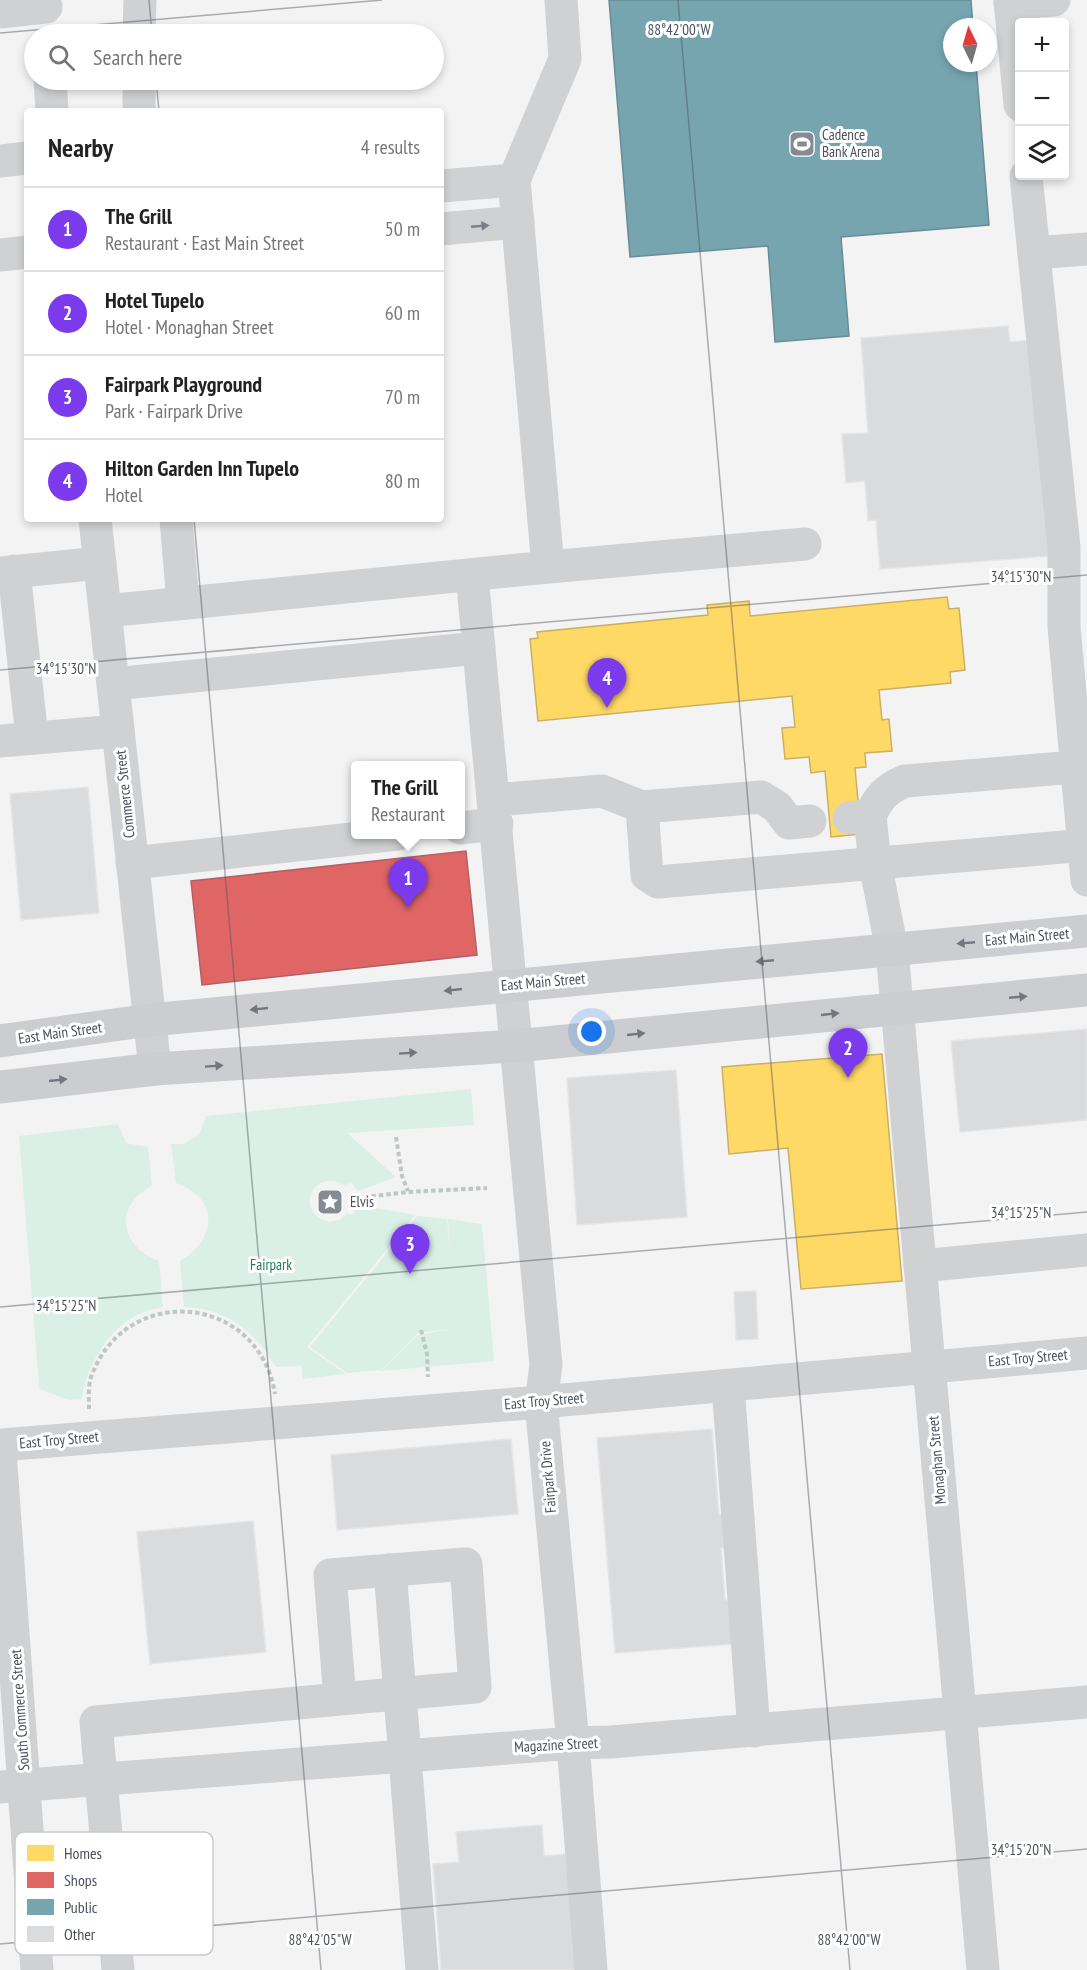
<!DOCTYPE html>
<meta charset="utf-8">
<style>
body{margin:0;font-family:"PT Sans Narrow",sans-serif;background:#f2f2f2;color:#222}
.controls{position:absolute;right:18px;top:18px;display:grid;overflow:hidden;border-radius:6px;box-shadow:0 3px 9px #0003}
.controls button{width:54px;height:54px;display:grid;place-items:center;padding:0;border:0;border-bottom:2px solid #e0e0e0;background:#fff;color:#222;font:30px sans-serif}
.compass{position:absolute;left:943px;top:18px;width:54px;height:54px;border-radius:50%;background:#fff;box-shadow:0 3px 9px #0003;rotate:355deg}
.you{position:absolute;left:592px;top:1032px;width:21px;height:21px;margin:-15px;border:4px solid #fff;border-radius:50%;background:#1a73e8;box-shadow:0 0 0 9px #1a73e833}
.badge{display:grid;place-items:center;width:39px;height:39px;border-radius:50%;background:#7c3aed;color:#fff;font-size:20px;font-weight:700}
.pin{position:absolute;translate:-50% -50px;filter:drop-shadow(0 2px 3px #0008)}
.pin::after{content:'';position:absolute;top:32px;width:21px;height:18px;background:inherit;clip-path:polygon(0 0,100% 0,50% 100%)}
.popup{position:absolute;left:351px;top:761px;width:114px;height:78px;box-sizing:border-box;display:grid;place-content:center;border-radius:6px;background:#fff;filter:drop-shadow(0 2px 4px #0005);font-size:20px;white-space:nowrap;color:#767676}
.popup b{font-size:22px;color:#222}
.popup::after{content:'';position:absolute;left:50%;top:100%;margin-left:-12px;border:12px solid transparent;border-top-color:#fff}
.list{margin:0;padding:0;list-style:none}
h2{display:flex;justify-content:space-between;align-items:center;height:78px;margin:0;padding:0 24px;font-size:26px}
h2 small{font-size:20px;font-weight:400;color:#767676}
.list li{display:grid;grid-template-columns:39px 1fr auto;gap:18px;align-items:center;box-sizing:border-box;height:84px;padding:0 24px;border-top:2px solid #e0e0e0}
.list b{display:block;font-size:22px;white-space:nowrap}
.list p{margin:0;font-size:20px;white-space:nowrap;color:#767676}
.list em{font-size:20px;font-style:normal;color:#767676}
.icon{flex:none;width:33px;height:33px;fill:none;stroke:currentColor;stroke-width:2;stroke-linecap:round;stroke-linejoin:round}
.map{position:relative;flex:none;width:1087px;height:1970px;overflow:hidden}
.search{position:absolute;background:#fff;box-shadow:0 3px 9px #0003;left:24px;top:24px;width:420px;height:66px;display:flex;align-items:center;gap:15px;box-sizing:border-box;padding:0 21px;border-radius:33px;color:#767676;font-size:22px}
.panel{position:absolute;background:#fff;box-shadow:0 3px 9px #0003;left:24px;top:108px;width:420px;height:414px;border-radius:6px}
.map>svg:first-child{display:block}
.green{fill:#daefe6}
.homes{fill:#ffd966;stroke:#c9b064;stroke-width:1.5}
.shops{fill:#e06666;stroke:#b36064;stroke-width:1.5}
.public{fill:#76a5af;stroke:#698c97;stroke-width:1.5}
.building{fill:#dadbdd;stroke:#e5e5e5;stroke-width:1.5}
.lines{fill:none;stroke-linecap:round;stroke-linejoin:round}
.path{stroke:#bdc7c5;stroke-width:4;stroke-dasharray:4.5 3;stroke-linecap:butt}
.minor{stroke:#cfd1d3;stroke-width:33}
.major{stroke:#cbcdd0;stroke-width:33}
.oneway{fill:#797e87}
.oneway2{fill:#717780}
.ticks{fill:none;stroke:#4b525e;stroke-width:1.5;stroke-opacity:0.45}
.labels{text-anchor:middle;stroke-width:6;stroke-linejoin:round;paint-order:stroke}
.poi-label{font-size:15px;fill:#4b525e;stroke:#fff;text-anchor:start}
.street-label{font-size:15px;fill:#4b525e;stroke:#fff}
.park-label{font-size:15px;fill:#217a5d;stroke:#fff}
.key{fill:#fff;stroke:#c9cbcf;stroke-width:1.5}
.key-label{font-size:16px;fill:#4b525e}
.ticks-label{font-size:15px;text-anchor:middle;fill:#4b525e;stroke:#fff;stroke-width:6;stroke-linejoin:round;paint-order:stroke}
</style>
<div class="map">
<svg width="1087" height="1970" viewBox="0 0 1087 1970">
<rect width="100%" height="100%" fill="#f3f3f3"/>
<g class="green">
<path d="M471,1089l3,36 -127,8 49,44 -38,14 -7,-8 -7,2c-31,-18 -51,28 -15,37l11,-2 7,-7 6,2 4,-10 58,10 -108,132 39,27 -43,5 -1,-13 -26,1c-20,-35 -50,-59 -92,-60l-4,-46c37,-22 40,-63 -4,-78l-5,-39h12l16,-9 7,-19z"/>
<path d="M118,1124l8,19 22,4 4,39c-39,19 -32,61 7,75l4,46c-48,7 -72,49 -82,92l-12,1 -29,-11 -1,-5 -20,-248z"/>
<path d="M417,1216l30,3 3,36 -2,-36 34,5 12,137 -113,10 37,-36 37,-7 -37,5 -37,37 -34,3 -37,-26z"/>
</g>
<g class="homes">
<path d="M947,597l2,12 10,-1 6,62 -15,2 1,11 -72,7 3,30 7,-1 3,32 -27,2 1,14 -11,1 6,66 -30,3 -6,-66 -14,2 -2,-16 -24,2 -3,-31 13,-1 -3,-31 -254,25 -8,-82 8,-1 -1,-6 171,-17 -1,-10 42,-4 1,15z"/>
<path d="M882,1054l20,227 -101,8 -13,-141 -59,6 -7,-87z"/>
</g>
<path class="shops" d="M466,851l11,104 -275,30 -11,-104z"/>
<path class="public" d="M609,0h362l2,27h-21v36h24l13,162 -148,12 8,99 -74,6 -7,-96 -138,11z"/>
<g class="building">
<path d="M1008,326l2,16 21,-2 18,216 -169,13 -4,-49 -8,1 -3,-40 -19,2 -4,-49 26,-1 -7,-95z"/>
<path d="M88,787l11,126 -78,7 -11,-126z"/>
<path d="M1087,1029v91l-127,12 -9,-91z"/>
<path d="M676,1070l11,147 -110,8 -10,-147z"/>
<path d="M756,1291l2,48 -22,1 -2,-48z"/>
<path d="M712,1429l7,86 9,-1 3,33 -10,1 4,52h7l3,44 -120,9 -18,-215z"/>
<path d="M511,1439l7,75 -181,16 -6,-75z"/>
<path d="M253,1521l13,131 -116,12 -13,-132z"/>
<path d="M542,1825l2,31 24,-2 9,116h-136l-8,-106 26,-2 -3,-30z"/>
</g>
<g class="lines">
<g class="path">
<path d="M396,1137l6,39 6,15"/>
<path d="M349,1199l59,-7 79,-4"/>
<path d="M421,1330l6,24 1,23"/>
<path d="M89,1409c0,-10 -1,-23 2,-32 35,-96 168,-83 184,17"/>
</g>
<g class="minor">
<path d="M1010,0l10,105"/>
<path d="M1010,3l44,-3"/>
<path d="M0,12l46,-5"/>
<path d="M139,34l1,-34"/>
<path d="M50,80l2,31"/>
<path d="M139,111v-31"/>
<path d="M0,161l27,-3"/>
<path d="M1026,176l38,371v80l23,253"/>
<path d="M441,186l73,-6"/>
<path d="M441,229l77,-7"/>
<path d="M1034,253l53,-4"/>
<path d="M0,255l27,-3"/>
<path d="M95,519l60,550"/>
<path d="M176,519l7,84"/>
<path d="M548,567l257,-23"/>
<path d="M14,571l18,167"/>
<path d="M0,573l100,-10"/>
<path d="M472,575l74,790 -5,37 32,341 18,227"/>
<path d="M106,611l442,-44 -34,-387 51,-121 -4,-59"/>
<path d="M113,684l366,-36"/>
<path d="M0,741l118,-10"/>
<path d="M494,800l108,-9 40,16"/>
<path d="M870,816l5,47 17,87 91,1020"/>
<path d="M849,818l21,-2c8,-18 16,-27 35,-35l170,-14"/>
<path d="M810,821l-21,2 -12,-16 -16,-10 -119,10 5,68 11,7 429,-37"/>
<path d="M460,828l37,-4"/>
<path d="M132,863l266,-29"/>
<path d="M920,1266l167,-16"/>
<path d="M728,1386l26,345"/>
<path d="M0,1445l541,-43 546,-49"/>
<path d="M0,1451l37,519"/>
<path d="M390,1570l32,400"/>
<path d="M0,1787l573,-44 38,-1 476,-40"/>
<path d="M118,1970l-22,-248 244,-23 -10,-124 136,-11 9,123 -135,12"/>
</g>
<g class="major">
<path d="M0,1041l150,-21 937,-89"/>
<path d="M0,1087l155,-18 360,-23 572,-56"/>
</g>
</g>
<defs><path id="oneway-solid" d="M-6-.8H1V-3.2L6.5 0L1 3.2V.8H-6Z" transform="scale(1.5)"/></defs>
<use class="oneway" href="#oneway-solid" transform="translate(480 226) rotate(-5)"/>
<g class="oneway2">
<use href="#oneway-solid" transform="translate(966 943) rotate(175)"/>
<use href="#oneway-solid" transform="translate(765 961) rotate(175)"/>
<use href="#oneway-solid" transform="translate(453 990) rotate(174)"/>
<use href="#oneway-solid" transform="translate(1018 997) rotate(-5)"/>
<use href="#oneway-solid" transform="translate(259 1009) rotate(174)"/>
<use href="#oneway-solid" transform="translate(830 1014) rotate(-6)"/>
<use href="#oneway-solid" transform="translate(636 1034) rotate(-6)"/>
<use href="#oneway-solid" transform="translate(408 1053) rotate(-4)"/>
<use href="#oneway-solid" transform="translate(214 1066) rotate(-4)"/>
<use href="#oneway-solid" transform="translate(58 1080) rotate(-6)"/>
</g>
<path class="ticks" d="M149,0l3,34M678,0l172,1970M0,33l382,-33M156,80l3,31M194,519l127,1451M0,670l1087,-95M0,1307l1087,-95M0,1944l1087,-95"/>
<defs>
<g id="stadium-square" transform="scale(1.35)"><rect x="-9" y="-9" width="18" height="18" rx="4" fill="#868a92" stroke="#fff"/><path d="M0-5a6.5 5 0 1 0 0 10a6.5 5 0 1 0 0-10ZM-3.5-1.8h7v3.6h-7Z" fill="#fff"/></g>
<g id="sight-square" transform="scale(1.35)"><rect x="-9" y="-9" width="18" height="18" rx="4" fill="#868a92" stroke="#fff"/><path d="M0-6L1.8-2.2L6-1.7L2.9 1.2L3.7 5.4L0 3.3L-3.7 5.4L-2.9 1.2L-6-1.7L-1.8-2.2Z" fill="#fff"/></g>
</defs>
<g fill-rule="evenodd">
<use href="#stadium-square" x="802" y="144"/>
<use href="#sight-square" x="330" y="1202"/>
</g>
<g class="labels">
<g class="poi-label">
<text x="822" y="140">Cadence<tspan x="822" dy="17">Bank Arena</tspan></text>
<text x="350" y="1207">Elvis</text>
</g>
<g class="street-label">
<text transform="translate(125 794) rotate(-96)" y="5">Commerce Street</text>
<text transform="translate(1027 937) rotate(-5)" y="5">East Main Street</text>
<text transform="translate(543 982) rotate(-5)" y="5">East Main Street</text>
<text transform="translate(60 1033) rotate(-8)" y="5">East Main Street</text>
<text transform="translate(1028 1358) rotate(-5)" y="5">East Troy Street</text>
<text transform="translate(544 1401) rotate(-5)" y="5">East Troy Street</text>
<text transform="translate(59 1440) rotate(-5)" y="5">East Troy Street</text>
<text transform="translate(937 1460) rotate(-95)" y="5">Monaghan Street</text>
<text transform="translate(548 1477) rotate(-95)" y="5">Fairpark Drive</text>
<text transform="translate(20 1710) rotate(-94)" y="5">South Commerce Street</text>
<text transform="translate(556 1745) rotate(-3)" y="5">Magazine Street</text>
</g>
<g class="park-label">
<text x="271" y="1270">Fairpark</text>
</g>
</g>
<rect x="15" y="1832" width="198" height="123" rx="9" class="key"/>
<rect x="27" y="1845" width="27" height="16" fill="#ffd966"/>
<rect x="27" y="1872" width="27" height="16" fill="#e06666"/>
<rect x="27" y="1899" width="27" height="16" fill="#76a5af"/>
<rect x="27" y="1926" width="27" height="16" fill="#dadbdd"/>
<g class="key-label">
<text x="64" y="1859">Homes</text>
<text x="64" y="1886">Shops</text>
<text x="64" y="1913">Public</text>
<text x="64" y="1940">Other</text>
</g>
<g class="ticks-label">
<text x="679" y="35">88°42'00"W</text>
<text x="1021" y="582">34°15'30"N</text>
<text x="66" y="674">34°15'30"N</text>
<text x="1021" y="1218">34°15'25"N</text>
<text x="66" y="1311">34°15'25"N</text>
<text x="1021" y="1855">34°15'20"N</text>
<text x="320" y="1945">88°42'05"W</text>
<text x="849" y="1945">88°42'00"W</text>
</g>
</svg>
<div class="controls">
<button>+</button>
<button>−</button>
<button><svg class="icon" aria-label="layers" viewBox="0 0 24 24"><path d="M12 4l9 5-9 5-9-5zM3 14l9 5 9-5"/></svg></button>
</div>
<svg class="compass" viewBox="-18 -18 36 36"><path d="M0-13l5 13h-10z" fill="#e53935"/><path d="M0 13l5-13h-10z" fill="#767676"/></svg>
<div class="you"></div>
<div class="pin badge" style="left:408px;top:908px">1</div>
<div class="popup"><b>The Grill</b>Restaurant</div>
<div class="pin badge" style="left:848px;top:1078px">2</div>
<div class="pin badge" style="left:410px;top:1274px">3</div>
<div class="pin badge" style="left:607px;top:708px">4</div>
<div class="search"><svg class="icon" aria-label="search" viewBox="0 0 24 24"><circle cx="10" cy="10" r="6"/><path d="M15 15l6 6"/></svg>Search here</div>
<section class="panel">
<h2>Nearby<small>4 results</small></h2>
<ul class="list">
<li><span class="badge">1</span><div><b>The Grill</b><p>Restaurant · East Main Street</p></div><em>50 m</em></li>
<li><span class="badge">2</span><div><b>Hotel Tupelo</b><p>Hotel · Monaghan Street</p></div><em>60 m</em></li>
<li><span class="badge">3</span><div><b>Fairpark Playground</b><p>Park · Fairpark Drive</p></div><em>70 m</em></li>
<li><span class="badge">4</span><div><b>Hilton Garden Inn Tupelo</b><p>Hotel</p></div><em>80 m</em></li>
</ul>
</section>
</div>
